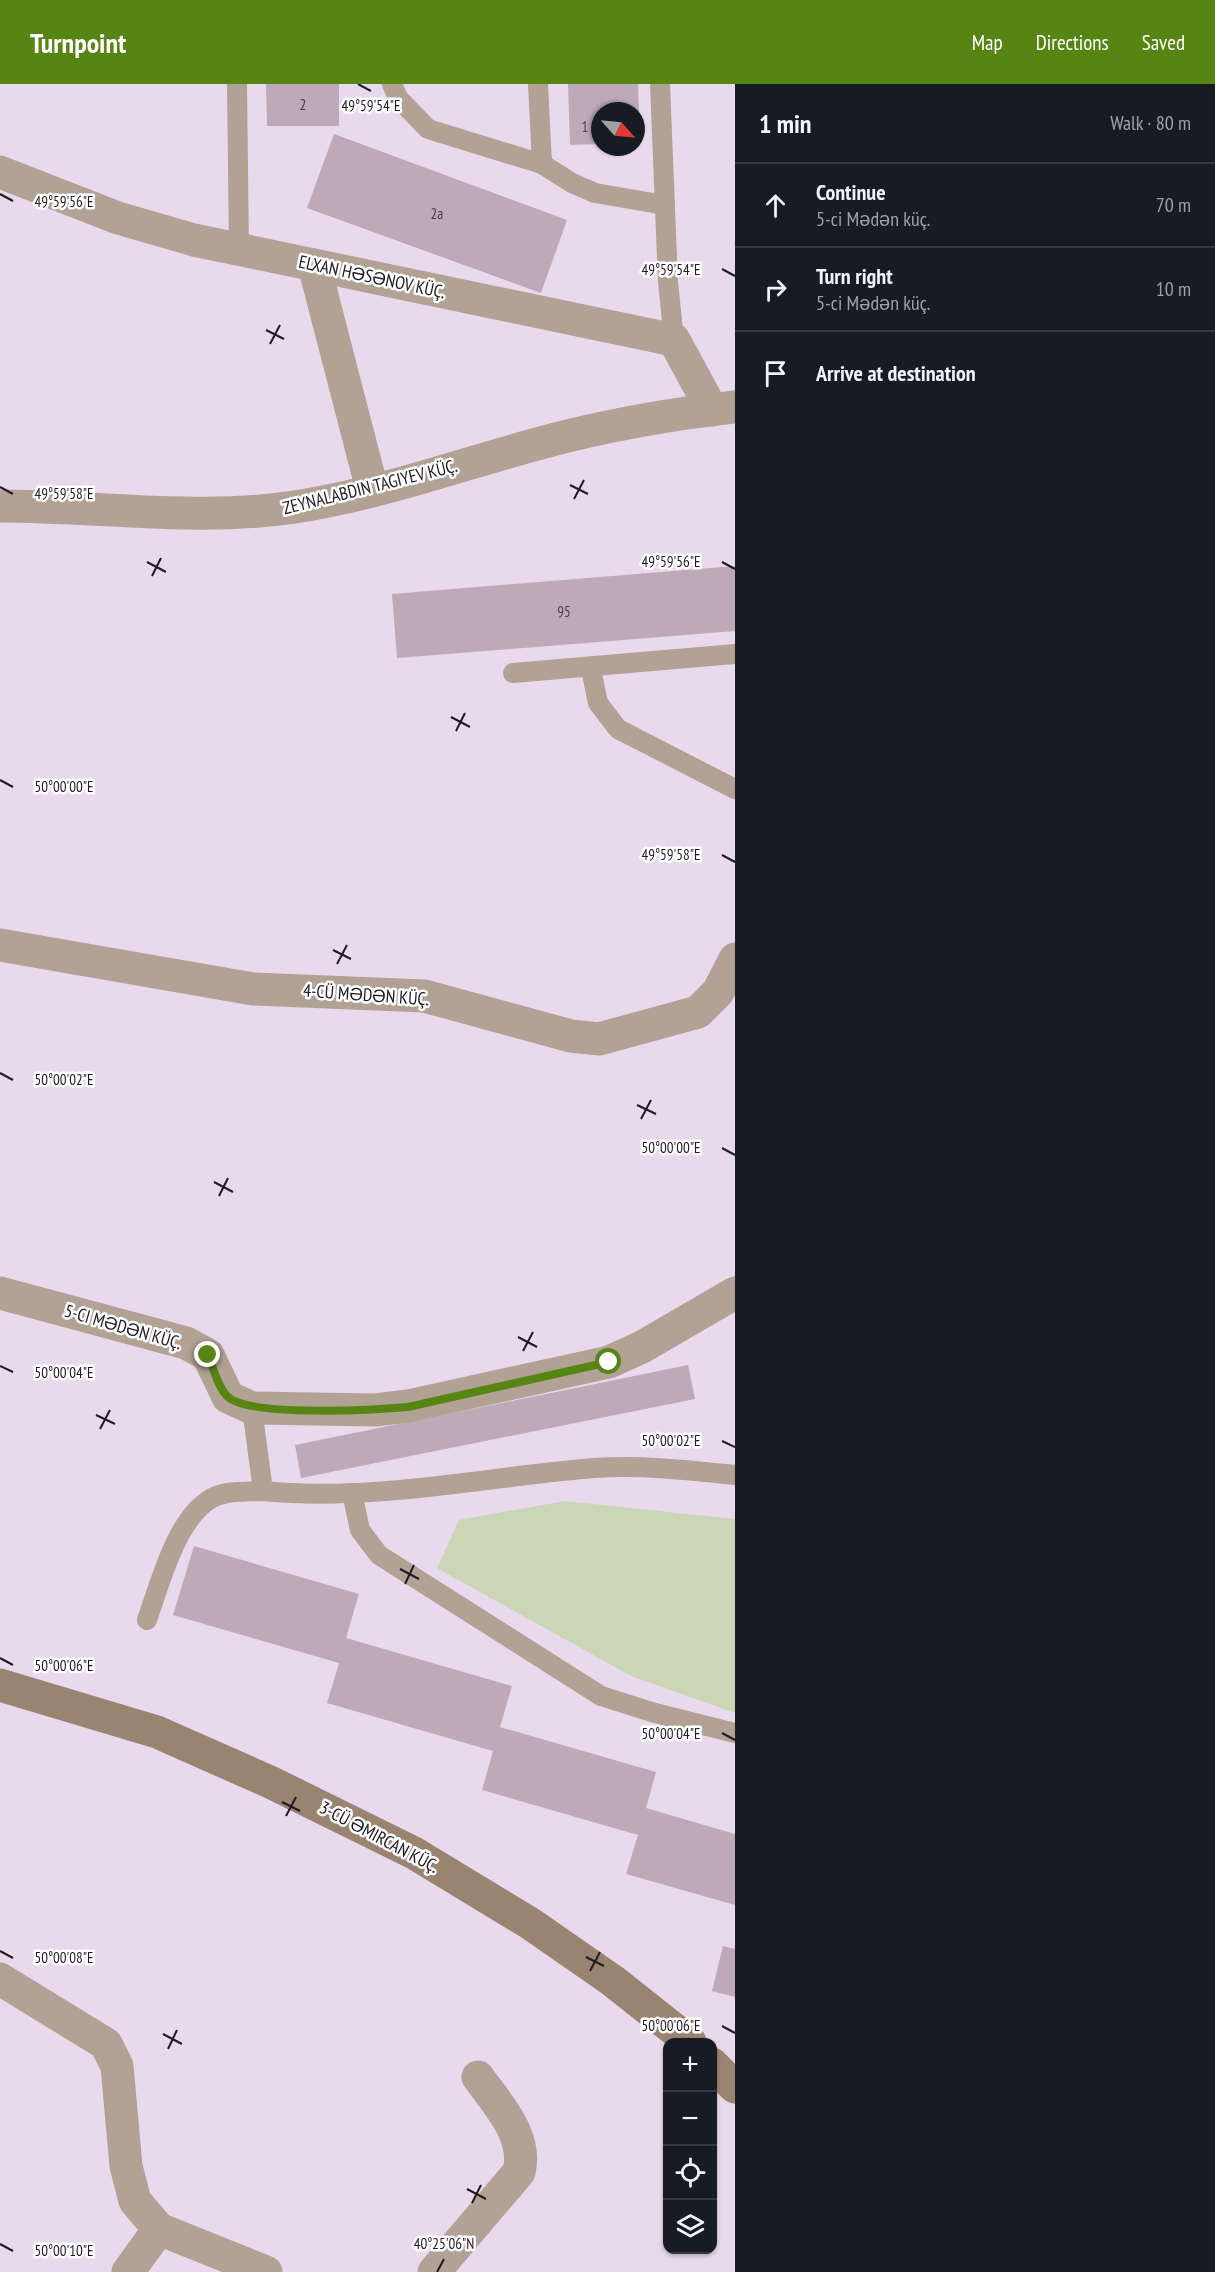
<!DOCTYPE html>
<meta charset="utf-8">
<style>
body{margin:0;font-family:"PT Sans Narrow",sans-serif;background:#242831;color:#f1f3f6}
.controls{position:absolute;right:18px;bottom:18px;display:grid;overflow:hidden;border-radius:12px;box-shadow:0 2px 4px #0004}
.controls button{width:54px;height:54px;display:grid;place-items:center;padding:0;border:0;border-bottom:2px solid #363941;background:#171b24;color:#f1f3f6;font:30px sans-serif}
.compass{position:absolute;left:591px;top:18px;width:54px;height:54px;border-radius:50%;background:#171b24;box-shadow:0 2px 4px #0004;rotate:117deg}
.stop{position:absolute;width:18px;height:18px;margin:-14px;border:4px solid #578514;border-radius:50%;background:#fff}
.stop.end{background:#578514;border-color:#fff;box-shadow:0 2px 6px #0008}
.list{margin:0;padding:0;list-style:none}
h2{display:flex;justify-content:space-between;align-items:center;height:78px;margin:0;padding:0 24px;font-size:26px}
h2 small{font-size:20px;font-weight:400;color:#9ea1a6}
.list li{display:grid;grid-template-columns:39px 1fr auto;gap:18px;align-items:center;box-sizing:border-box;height:84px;padding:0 24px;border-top:2px solid #363941}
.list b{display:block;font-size:22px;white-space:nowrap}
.list p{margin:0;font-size:20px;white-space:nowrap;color:#9ea1a6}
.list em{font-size:20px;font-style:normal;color:#9ea1a6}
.icon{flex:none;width:33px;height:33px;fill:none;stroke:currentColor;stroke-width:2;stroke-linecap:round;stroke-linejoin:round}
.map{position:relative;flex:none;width:735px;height:2188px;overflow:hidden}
header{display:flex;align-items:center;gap:36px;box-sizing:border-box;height:84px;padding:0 30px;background:#578514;color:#fff}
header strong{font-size:28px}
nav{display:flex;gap:33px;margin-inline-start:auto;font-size:21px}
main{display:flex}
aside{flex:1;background:#171b24}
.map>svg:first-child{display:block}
.green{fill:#cbd6b7}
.building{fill:#bea9b8}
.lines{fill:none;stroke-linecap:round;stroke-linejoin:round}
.lane{stroke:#b1a295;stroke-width:20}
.street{stroke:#b1a295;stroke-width:33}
.secondary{stroke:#998471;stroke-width:33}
.route{stroke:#578514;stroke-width:8}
.ticks{fill:none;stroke:#201b22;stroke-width:2}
.labels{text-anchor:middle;stroke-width:5;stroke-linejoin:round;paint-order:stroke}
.number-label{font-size:15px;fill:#483e48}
.street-label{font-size:18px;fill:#201b22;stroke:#fff}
.ticks-label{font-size:15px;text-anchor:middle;fill:#201b22;stroke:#fff;stroke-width:5;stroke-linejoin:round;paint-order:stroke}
</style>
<header>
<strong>Turnpoint</strong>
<nav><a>Map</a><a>Directions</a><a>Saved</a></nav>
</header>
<main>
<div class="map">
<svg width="735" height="2188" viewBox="0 0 735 2188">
<rect width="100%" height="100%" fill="#e9d9ed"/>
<path class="green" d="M565,1417l170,18v194l-104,-37 -194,-108 22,-48z"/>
<g class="building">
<path d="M266,0h73v42h-72z"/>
<path d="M568,0h70l2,58h-4v-31h-36v33l-30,1z"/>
<path d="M334,50l233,86 -26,73 -234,-85z"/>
<path d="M735,482v65l-338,27 -5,-64z"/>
<path d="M688,1281l7,34 -394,79 -6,-33z"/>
<path d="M194,1462l165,48 -13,44 166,48 -12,41 156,45 -10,36 89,26v71l-109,-31 12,-39 -156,-45 11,-39 -166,-48 12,-40 -166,-48z"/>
<path d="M723,1862l12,3v48l-23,-6z"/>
</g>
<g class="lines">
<g class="lane">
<path d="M237,0l2,166"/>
<path d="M392,0l6,14 30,31 114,35 30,19 23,10 70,12"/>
<path d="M538,0l4,80"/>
<path d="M660,0l8,198 6,58"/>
<path d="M591,585l7,34 20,26 117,60"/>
<path d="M513,589l222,-19"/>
<path d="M252,1324l11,83c110,11 221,-14 331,-23 48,-3 94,2 141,7"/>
<path d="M352,1409l8,37 19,25 222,141 54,17 80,20"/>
<path d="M147,1536c13,-36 29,-102 65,-122 15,-8 35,-6 51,-7"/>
</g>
<g class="street">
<path d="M0,88l118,46 76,22 480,100 38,70"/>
<path d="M314,181l58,224"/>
<path d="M0,422c103,0 205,17 307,-1 82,-14 161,-43 241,-64 61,-16 124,-27 187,-34"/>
<path d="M0,861l253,44 171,7 147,40 28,3 99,-27 20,-20 17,-33"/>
<path d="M0,1209l186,50 22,12 20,42 24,11 123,2 33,-4 201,-44 33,-15 93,-54"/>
<path d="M0,1895l106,65 11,22 9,100 9,35 24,28 107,43"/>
<path d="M128,2188l31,-43"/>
<path d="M434,2188l85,-100c9,-36 -21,-67 -41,-95"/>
</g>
<g class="secondary">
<path d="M0,1601l157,47 113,50 144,71 117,71 82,57 77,61"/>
<path d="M712,1980l23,23"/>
</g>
</g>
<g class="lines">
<path class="route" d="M208,1271c5,12 10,33 20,42 23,20 147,13 180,10l201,-45"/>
</g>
<path class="ticks" d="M358,0l13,7M0,110l13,7M722,185l13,7M266,246l18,9M270,260l10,-19M570,401l18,9M0,403l13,7M574,415l10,-19M147,478l19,10M722,478l13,7M152,492l9,-18M451,633l19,10M456,647l9,-18M0,696l13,7M722,771l13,7M333,866l18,9M337,880l10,-19M0,989l13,7M637,1021l19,9M641,1035l10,-19M722,1064l13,7M214,1098l19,10M219,1112l9,-18M518,1253l19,10M523,1267l10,-19M0,1282l13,6M96,1331l19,9M100,1345l10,-19M722,1357l13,6M400,1485l19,10M405,1500l9,-19M0,1574l13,7M722,1649l13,7M282,1718l18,9M286,1732l10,-19M0,1867l13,7M586,1873l18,9M590,1887l10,-19M722,1942l13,7M163,1950l19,10M168,1965l9,-19M467,2105l19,10M472,2119l9,-18M0,2160l13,7M437,2188l7,-13"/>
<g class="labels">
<g class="number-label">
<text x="303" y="26">2</text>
<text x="585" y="48">1</text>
<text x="437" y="135">2a</text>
<text x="564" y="533">95</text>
</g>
<g class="street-label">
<text transform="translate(372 193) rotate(12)" y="6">ELXAN HƏSƏNOV KÜÇ.</text>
<text transform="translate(370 403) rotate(-14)" y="6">ZEYNALABDIN TAGIYEV KÜÇ.</text>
<text transform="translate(366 911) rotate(4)" y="6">4-CÜ MƏDƏN KÜÇ.</text>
<text transform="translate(123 1243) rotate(16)" y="6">5-CI MƏDƏN KÜÇ.</text>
<text transform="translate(379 1753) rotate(28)" y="6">3-CÜ ƏMIRCAN KÜÇ.</text>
</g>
</g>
<g class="ticks-label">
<text x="371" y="27">49°59'54"E</text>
<text x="64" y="123">49°59'56"E</text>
<text x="671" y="191">49°59'54"E</text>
<text x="64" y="415">49°59'58"E</text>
<text x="671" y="483">49°59'56"E</text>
<text x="64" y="708">50°00'00"E</text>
<text x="671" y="776">49°59'58"E</text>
<text x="64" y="1001">50°00'02"E</text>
<text x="671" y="1069">50°00'00"E</text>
<text x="64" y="1294">50°00'04"E</text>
<text x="671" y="1362">50°00'02"E</text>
<text x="64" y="1587">50°00'06"E</text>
<text x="671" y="1655">50°00'04"E</text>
<text x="64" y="1879">50°00'08"E</text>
<text x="671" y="1947">50°00'06"E</text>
<text x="444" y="2165">40°25'06"N</text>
<text x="64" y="2172">50°00'10"E</text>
</g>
</svg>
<div class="controls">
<button>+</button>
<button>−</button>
<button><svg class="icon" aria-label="locate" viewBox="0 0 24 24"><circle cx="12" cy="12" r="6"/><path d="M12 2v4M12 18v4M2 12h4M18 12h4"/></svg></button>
<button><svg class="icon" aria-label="layers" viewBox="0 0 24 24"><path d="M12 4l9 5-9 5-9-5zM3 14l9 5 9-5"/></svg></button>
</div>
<svg class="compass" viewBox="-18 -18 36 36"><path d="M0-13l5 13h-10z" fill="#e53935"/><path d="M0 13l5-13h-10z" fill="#9ea1a6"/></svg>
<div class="stop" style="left:609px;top:1278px"></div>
<div class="stop end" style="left:208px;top:1271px"></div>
</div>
<aside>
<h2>1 min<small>Walk · 80 m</small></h2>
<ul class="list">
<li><svg class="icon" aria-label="ahead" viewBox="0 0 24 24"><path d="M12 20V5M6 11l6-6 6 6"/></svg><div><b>Continue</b><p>5-ci Mədən küç.</p></div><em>70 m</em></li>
<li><svg class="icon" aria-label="right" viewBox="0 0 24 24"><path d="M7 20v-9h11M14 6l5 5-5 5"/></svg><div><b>Turn right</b><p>5-ci Mədən küç.</p></div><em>10 m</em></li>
<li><svg class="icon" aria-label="arrive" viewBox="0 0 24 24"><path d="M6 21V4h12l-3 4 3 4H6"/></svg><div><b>Arrive at destination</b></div></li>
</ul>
</aside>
</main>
